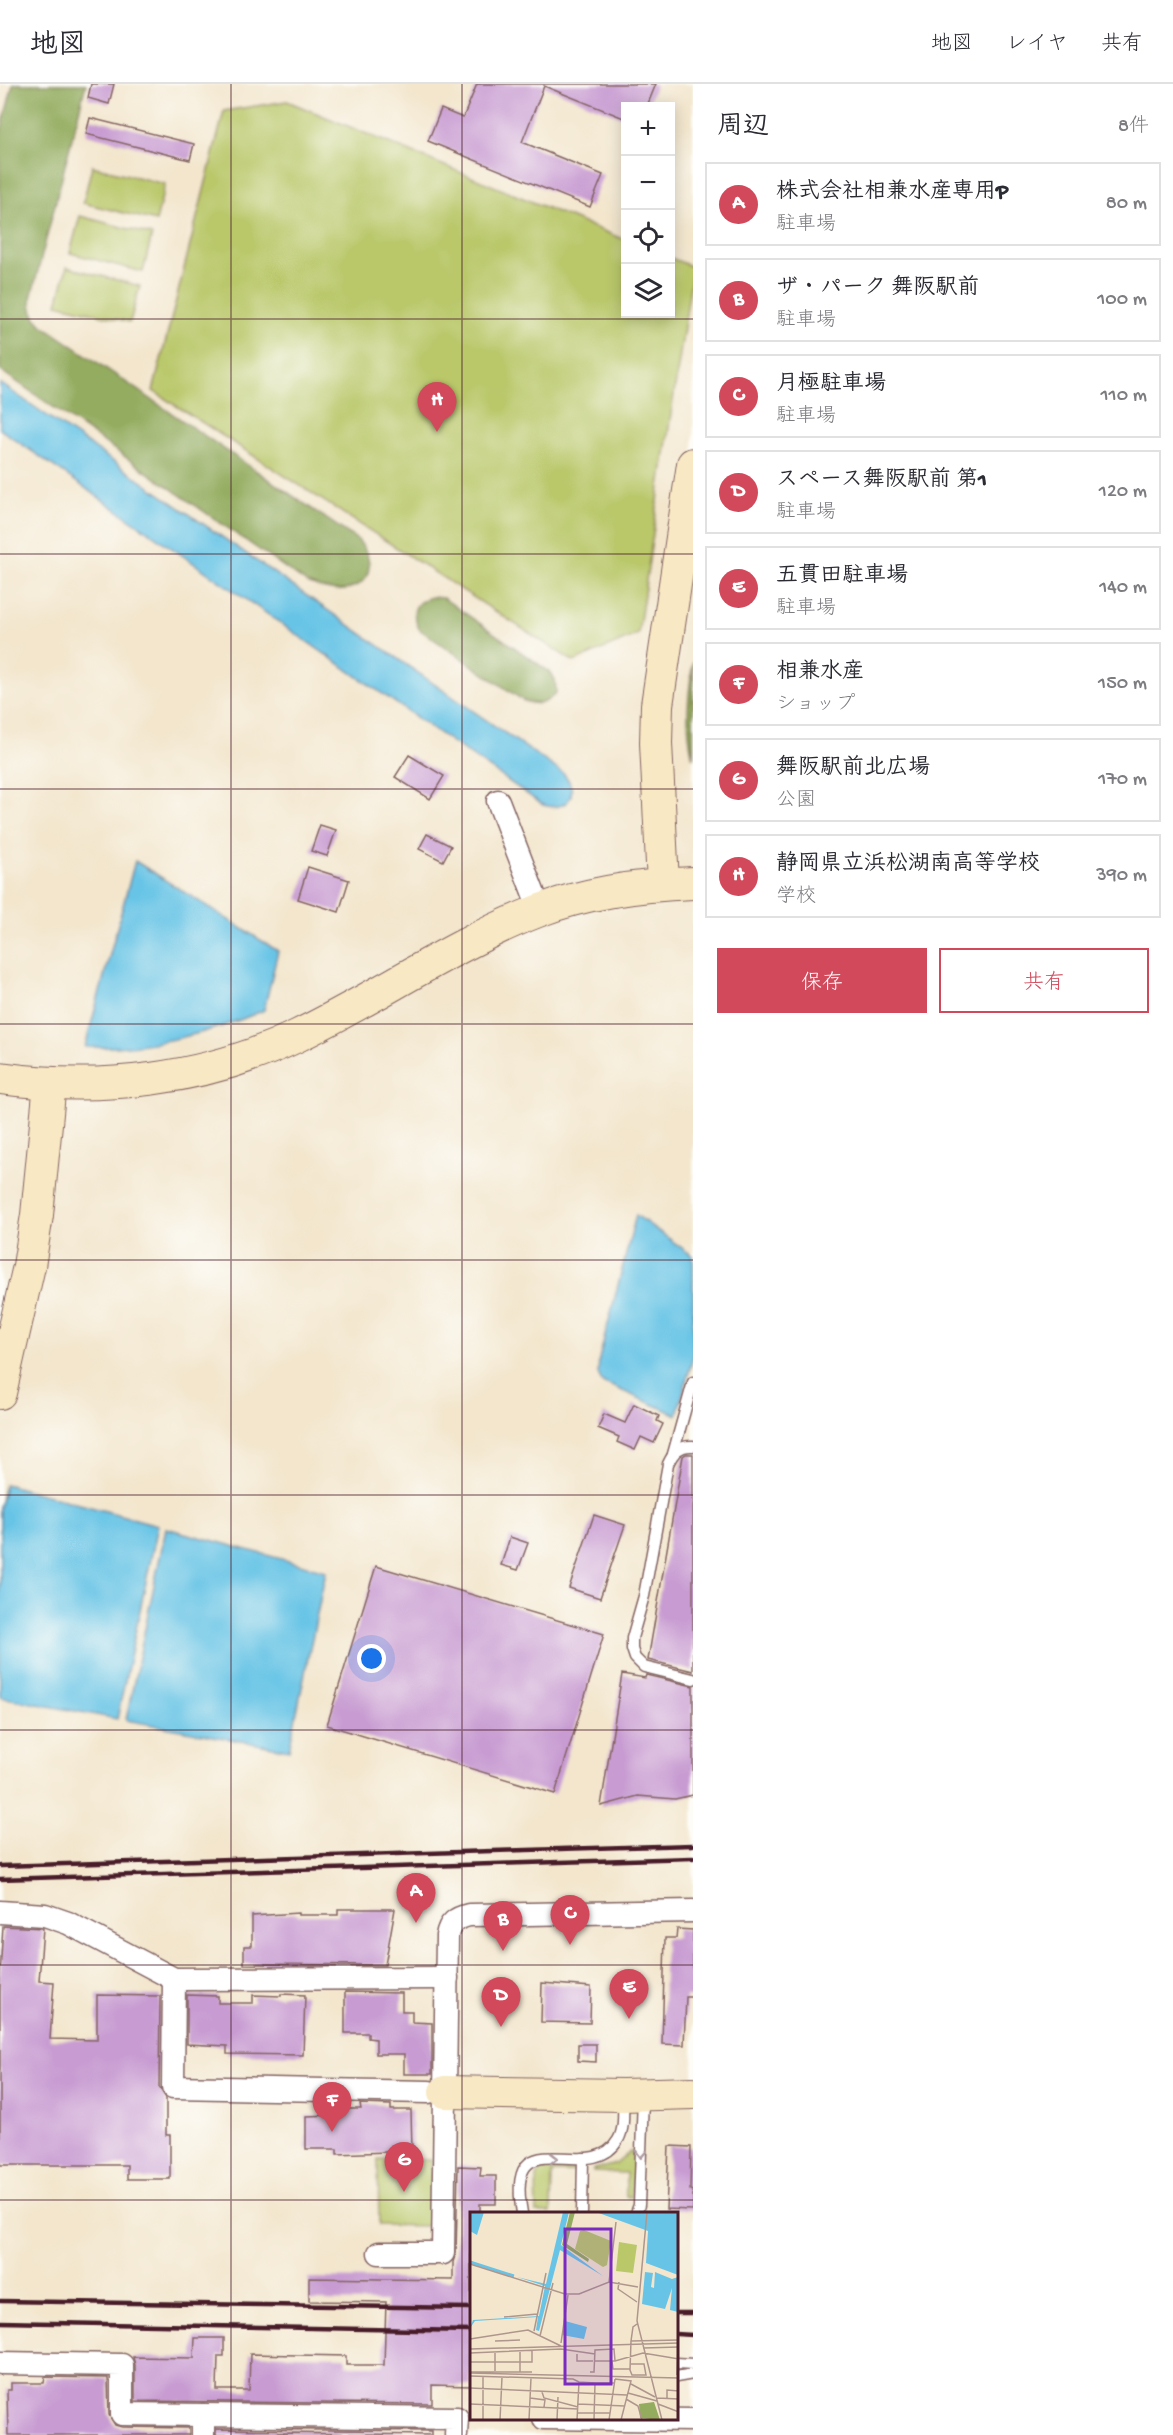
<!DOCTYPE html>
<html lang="ja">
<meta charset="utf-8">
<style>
body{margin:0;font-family:"Gochi Hand","Klee One",sans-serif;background:#f7f7f7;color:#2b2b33}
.controls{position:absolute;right:18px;top:18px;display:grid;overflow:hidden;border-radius:0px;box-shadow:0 3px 15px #0003}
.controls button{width:54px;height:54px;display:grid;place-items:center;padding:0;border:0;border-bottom:2px solid #e1e1e2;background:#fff;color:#2b2b33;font:30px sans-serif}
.you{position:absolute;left:372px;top:1575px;width:21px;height:21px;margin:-15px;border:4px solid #fff;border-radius:50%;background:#1a73e8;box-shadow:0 0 0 9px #1a73e833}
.badge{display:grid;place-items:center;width:39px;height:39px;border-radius:50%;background:#d1495b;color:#fff;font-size:20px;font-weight:700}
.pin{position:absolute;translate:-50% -50px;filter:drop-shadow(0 2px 3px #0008)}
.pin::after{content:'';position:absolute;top:32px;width:21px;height:18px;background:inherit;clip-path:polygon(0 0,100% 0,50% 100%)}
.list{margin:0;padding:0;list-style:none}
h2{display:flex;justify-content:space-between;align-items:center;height:78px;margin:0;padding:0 24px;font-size:26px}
h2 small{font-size:20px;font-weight:400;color:#7c7c81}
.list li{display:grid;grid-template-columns:39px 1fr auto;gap:18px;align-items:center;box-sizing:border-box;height:84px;margin:0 12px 12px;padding:0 12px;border:2px solid #e1e1e2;border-radius:0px}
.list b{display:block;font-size:22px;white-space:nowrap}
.list p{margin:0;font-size:20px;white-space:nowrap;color:#7c7c81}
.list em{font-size:20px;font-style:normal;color:#7c7c81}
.actions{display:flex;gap:12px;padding:18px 24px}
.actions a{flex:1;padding:14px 0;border:2px solid #d1495b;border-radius:0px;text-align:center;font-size:21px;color:#d1495b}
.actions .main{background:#d1495b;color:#fff}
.icon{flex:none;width:33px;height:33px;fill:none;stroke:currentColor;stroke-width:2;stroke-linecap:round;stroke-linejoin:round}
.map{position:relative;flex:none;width:693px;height:2351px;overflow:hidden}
header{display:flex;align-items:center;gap:36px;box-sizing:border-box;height:84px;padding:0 30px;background:#fff;border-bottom:2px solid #e1e1e2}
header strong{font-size:28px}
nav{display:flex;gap:33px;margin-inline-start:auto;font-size:21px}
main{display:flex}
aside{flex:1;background:#fff}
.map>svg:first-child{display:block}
.green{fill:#bac86a;stroke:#82744a;stroke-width:1.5}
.forest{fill:#93ac5e;stroke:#6e6644;stroke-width:1.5}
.water{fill:#68c4e6;stroke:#597288;stroke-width:1.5}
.building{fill:#c89bd2}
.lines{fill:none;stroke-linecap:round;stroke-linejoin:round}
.lane-casing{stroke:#856564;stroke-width:13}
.street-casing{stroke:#856564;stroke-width:25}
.secondary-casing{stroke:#856564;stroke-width:34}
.lane{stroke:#fff;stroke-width:10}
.street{stroke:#fff;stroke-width:22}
.secondary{stroke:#f8e8c3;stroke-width:32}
.rail{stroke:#4a1f2b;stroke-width:4.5}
.oneway{stroke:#ae9aa0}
.grid{fill:none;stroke:#4a1f2b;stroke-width:1.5;stroke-opacity:0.55}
.inset-river{fill:none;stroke:#68c4e6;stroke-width:3}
.inset-road{fill:none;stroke:#af968c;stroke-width:1.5}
.view{fill:#7b2cbf;fill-opacity:0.15;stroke:#7b2cbf;stroke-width:3}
.inset-edge{fill:none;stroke:#4a1f2b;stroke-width:3}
</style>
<header>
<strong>地図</strong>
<nav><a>地図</a><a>レイヤ</a><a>共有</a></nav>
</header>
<main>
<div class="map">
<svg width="693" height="2351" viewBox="0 0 693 2351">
<rect width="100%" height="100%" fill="#fdfcf7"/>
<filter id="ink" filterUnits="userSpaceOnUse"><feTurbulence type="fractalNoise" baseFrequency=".0167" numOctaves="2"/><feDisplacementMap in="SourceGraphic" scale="12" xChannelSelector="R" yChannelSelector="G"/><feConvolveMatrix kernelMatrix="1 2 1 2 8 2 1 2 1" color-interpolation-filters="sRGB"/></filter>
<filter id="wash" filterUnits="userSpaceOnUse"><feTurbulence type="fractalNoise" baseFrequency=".008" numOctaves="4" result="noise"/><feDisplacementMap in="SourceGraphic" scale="24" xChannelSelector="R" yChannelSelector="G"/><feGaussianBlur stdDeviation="1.35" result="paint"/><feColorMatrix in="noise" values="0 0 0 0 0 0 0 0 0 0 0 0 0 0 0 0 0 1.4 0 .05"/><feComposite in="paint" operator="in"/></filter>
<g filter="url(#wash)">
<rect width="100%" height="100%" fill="#f3e6cd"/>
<g class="green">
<path d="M287,17l338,139 1,74h44l1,-56 22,9 -55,367 -64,28 -421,-271 71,-280z"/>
<path d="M92,82l73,18 -9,37 -73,-18z"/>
<path d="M80,132l72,19 -9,37 -73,-19z"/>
<path d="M67,183l73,19 -10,36 -73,-18z"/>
<path d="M631,2067l2,2 -1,44h-6v-24l-33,-1v-2l23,-6z"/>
<path d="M378,2075l53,1 -1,66 -51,-1z"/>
<path d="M545,2083h27l1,5h-21l-1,41h-14l-1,-37z"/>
</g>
<g class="forest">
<path d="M13,0h73l-55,214c0,11 2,18 10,26l318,217c16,21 14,43 -15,49 -13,2 -26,-3 -37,-7l-307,-213v-235z"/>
<path d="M431,513l12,1 104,72 8,9 1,14c-10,11 -17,13 -32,8l-105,-72c-8,-17 -7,-26 12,-32z"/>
<path d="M693,578v96c-8,-34 -5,-62 0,-96z"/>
</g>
<g class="water">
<path d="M0,299l564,391c17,20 3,38 -21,31l-543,-376z"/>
<path d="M135,777l143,90 -14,59c-54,24 -120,40 -179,37z"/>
<path d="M636,1131l57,41v101l-16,58 -75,-33 -4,-9 1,-14z"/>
<path d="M5,1400l153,41 -41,194 -117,-22v-191z"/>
<path d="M166,1444l160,43 -37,179 -163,-30z"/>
</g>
<g id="blocks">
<g class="building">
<path d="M91,0h23l-5,20 -21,-6z"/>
<path d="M477,0h179l-9,22h-21v13l-82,-33 -22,56 81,33 -13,32 -162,-66 13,-32 22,9z"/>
<path d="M90,34l104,26 -4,16 -104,-26z"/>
<path d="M409,671l35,21 -14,23 -35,-22z"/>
<path d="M320,741l16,5 -9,26 -16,-5z"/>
<path d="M427,750l24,12 -8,15 -24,-12z"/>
<path d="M308,783l41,13 -10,32 -41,-13z"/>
<path d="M634,1320l25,12 -2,5 6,3 -9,19 -13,-6 -6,13 -18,-8 2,-5 -21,-9 6,-14 21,9z"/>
<path d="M686,1370h7v217l-45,-11 35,-204z"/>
<path d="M594,1431l31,10 -25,73 -31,-10z"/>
<path d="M510,1453l18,6 -10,27 -17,-5z"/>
<path d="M376,1482l228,68 -49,160 -228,-69z"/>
<path d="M622,1590l23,4 1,-3 47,11v109l-18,4 -37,-3 -37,10z"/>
<path d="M338,1825h57l-10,56 -141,-1v-18h8v-30l46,-3v2h40z"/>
<path d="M3,1842l40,2 -4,53 15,1 -4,57 47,1v-45l63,1 -1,91 7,11v37h4v44h-43v-14h-127v-191z"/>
<path d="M677,1845l16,1v67h-7l-2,48 -22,-1 3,-106h11z"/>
<path d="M542,1899l49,4 -1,36 -49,-1z"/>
<path d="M345,1908l57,1v18h10v11l20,1v51h-28v-20h-28v-15l-8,-1v-5h-23z"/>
<path d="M281,1910l24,1 -2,60 -76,-1v-8l-40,-2v-49l31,1v7h35v-8l28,1z"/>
<path d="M578,1960h18v18l-18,-1z"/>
<path d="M360,2020l31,1v5h20l1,41 -75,3v-5h-31v-33l28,-1v-6h27z"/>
<path d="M669,2062l22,1 -1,43 3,1v19l-27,-1z"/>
<path d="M458,2082l23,1 -1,9h16v28h-16v9h-9v173l-39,-1v19l-297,-3v-36l-2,-8 61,1 1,-20h29v18h-6l-1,34h32l1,-36 96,2v9h38l2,-63 -77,-1v-23l144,2v-18l3,-9z"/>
<path d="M45,2293l63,1 1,37 6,10 7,2 67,1v7h-181l-1,-45h4v-7h33z"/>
<path d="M216,2345l216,2v4l-155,-2v2h-61z"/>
</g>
</g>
</g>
<g filter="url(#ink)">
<use href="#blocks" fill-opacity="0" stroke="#856564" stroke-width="1.5"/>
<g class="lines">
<g class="lane-casing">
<g id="lane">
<path d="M693,1362c-14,-1 -20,7 -25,18l-24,132 -12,42v11l3,9 9,9 49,12"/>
<path d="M673,1370l20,-72"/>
<path d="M522,2129c-18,-99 68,-25 96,-73 7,-12 5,-28 5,-41"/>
<path d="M582,2129l1,-55"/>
<path d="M636,2129l3,-8 4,-107"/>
<path d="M676,2279l17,1"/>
<path d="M676,2293l17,-3"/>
</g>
</g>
<g class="street-casing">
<g id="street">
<path d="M498,717l42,109"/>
<path d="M0,1828l45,3 23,8 106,56 273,-1"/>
<path d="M174,1895l-1,108 256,5"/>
<path d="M379,2169h64l4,-317c2,-13 9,-18 22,-21l224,-4"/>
<path d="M0,2279l122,2v49l81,1"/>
<path d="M544,2334l149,2"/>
<path d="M203,2351v-20l254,3 -1,17"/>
</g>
</g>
<g class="secondary-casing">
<g id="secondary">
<path d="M663,800l-7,-141 1,-38 36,-241"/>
<path d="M0,994c99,14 206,2 297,-42 81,-39 156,-92 241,-125 49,-19 102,-26 155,-28"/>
<path d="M0,1309l29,-127 8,-51 13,-132"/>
<path d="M445,2008l178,3 70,-2"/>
</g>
</g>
<use href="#lane" class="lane"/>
<use href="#street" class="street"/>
<use href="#secondary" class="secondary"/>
<g class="rail">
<path d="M0,1782l693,-21"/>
<path d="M0,1795l693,-21"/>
<path d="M0,2217l471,7"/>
<path d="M676,2229h17"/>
<path d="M0,2238l471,9"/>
<path d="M676,2250l17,1"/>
</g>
</g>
<defs><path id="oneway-chevron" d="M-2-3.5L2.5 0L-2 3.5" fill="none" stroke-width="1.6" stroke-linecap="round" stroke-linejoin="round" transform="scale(1.5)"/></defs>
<g class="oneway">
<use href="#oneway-chevron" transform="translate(641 2070) rotate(92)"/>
<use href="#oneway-chevron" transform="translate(554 2074)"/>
</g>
</g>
<path class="grid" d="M231,0v2351M462,0v2351M0,235h693M0,470h693M0,705h693M0,940h693M0,1176h693M0,1411h693M0,1646h693M0,1881h693M0,2116h693"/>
<g transform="translate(470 2128)">
<rect width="208" height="208" fill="#f3e6cd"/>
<path d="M114,18l27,11 -4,24 -4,2 -28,-18 5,-18zM149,30l18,3 -4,28 -17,-2z" fill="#bac86a"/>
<path d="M100,0h5l-8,32 22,15 -1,3 -26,-17zM184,190l6,18 -20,-2 -1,-14z" fill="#93ac5e"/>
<path d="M0,0h14l-7,23 -7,-4zM93,0h6l-8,33 42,31 -43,-26 -21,81 -3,-1 2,-13 -63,4 -5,7 3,-8 66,-4 6,-30 -28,-9 29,7zM126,0h82v63l-32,-12 2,-32zM175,60l8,1 -2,14 3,1 1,-16 17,7 6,-2v35l-8,-2 2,-22 -7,21 -23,-5zM95,109l22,6 -3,12 -22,-4z" fill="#68c4e6"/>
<path class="inset-river" d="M0,50l44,14"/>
<path class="inset-road" d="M177,0l-10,109 25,99M0,52l95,30h14l30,-12 29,5M139,70l7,-60M149,70l-1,7 19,13M34,105l33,-3M64,119l12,-58M70,124l13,-53M0,127l58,-9 33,16M25,129l25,-1M161,129l48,-1M91,131l7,-48M173,136l36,-1M0,137l209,-6M50,140v20M0,141l91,-4 34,5M107,142v7h16M124,149h21l28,-8 36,6M142,149l1,8h17M0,150h62v-11M161,152h13l2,11h-14l-2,-5 1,-29 2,-14 4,-3M25,159v-19M0,160h62M120,160h4l1,-22 19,-1 1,12M0,161l209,5M207,163l1,-29M0,164l103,3 6,3M145,167l16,2 -10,39M125,171h19M161,172l24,13M0,176l157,7M72,180l2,6 34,9M158,181l29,8M60,186l15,2 -1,7M187,186l22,1M197,186v-8l12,1M156,187l12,7 4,14M0,192l108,5M108,192l47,2M188,192l21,8M108,201h32M13,208v-43M30,208l2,-43M59,208l2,-42M87,208l1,-23M107,208l2,-38 16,1 -1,37M139,208l6,-41"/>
<path class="view" d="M95,17h46v155h-46z"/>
<rect width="208" height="208" class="inset-edge"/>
</g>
</svg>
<div class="controls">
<button>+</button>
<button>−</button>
<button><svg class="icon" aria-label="locate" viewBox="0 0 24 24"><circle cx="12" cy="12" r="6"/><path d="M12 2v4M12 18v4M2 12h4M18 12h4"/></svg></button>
<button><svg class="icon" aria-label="layers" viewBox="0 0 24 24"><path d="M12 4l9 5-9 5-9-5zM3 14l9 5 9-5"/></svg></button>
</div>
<div class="you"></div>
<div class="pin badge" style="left:416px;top:1839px">A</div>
<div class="pin badge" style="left:503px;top:1867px">B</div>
<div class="pin badge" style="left:570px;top:1861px">C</div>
<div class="pin badge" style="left:501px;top:1943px">D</div>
<div class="pin badge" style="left:629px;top:1935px">E</div>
<div class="pin badge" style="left:332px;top:2048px">F</div>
<div class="pin badge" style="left:404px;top:2108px">G</div>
<div class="pin badge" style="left:437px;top:348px">H</div>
</div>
<aside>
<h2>周辺<small>8件</small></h2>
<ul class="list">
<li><span class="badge">A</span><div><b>株式会社相兼水産専用P</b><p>駐車場</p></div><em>80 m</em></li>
<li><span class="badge">B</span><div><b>ザ・パーク 舞阪駅前</b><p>駐車場</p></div><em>100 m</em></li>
<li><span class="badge">C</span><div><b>月極駐車場</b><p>駐車場</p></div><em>110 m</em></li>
<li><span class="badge">D</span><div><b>スペース舞阪駅前 第1</b><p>駐車場</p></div><em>120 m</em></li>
<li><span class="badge">E</span><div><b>五貫田駐車場</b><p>駐車場</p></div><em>140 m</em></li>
<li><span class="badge">F</span><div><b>相兼水産</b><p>ショップ</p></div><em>150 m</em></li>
<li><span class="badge">G</span><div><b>舞阪駅前北広場</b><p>公園</p></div><em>170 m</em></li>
<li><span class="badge">H</span><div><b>静岡県立浜松湖南高等学校</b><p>学校</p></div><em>390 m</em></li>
</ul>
<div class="actions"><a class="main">保存</a><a>共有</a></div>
</aside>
</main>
